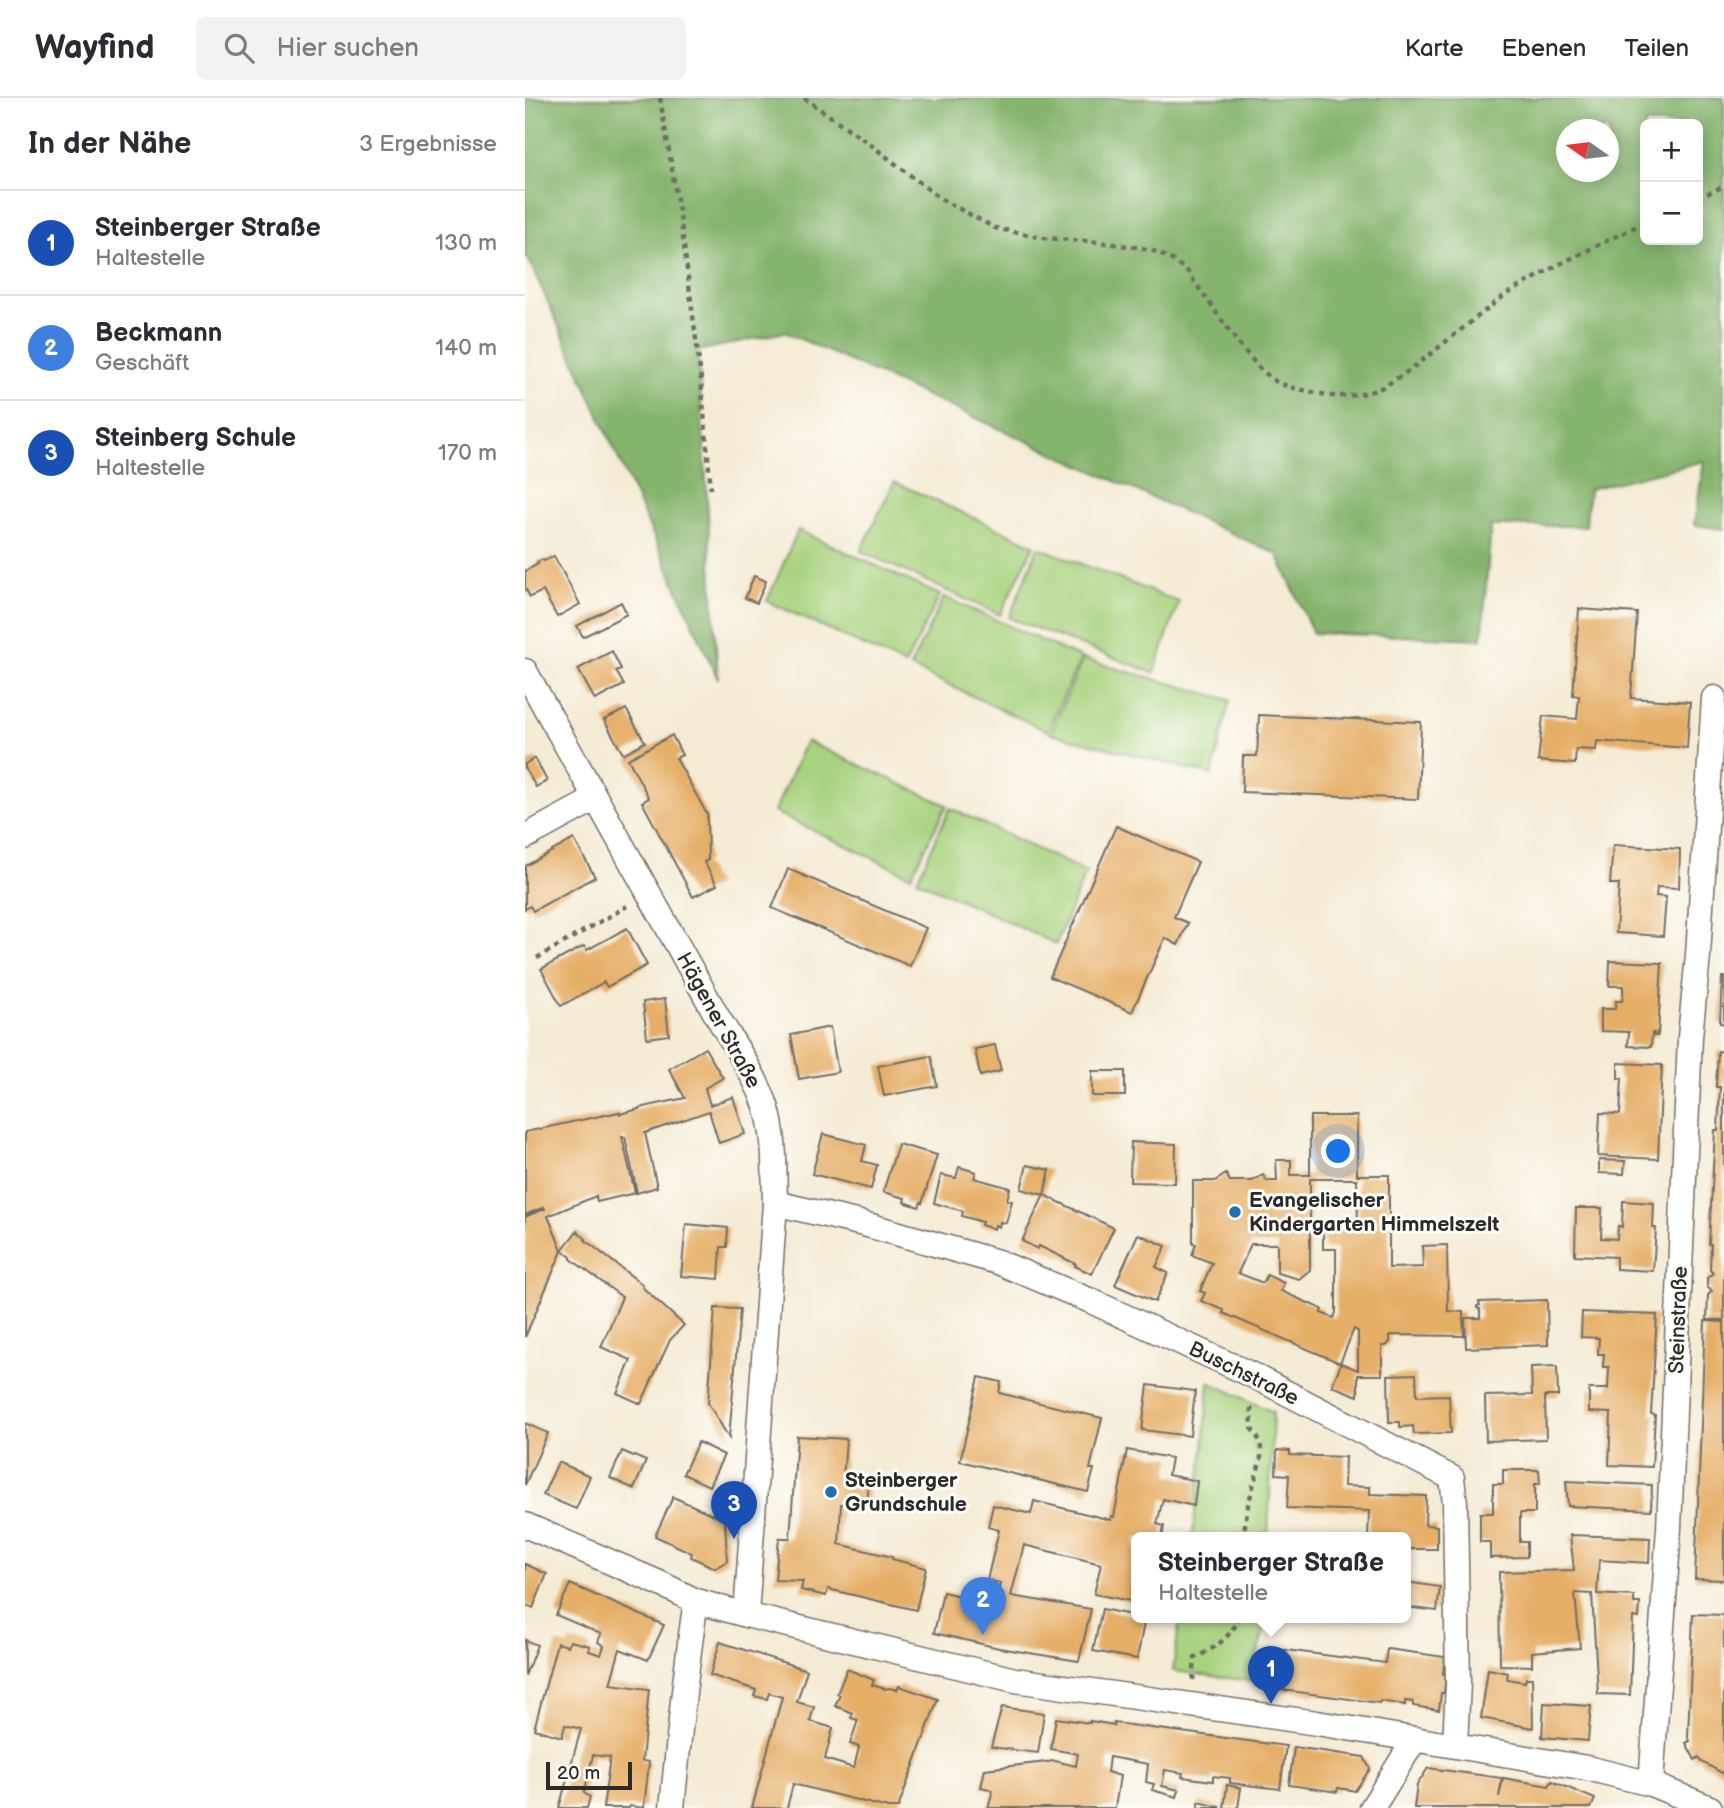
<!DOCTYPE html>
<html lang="de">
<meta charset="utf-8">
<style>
body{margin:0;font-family:"Balsamiq Sans",sans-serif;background:#f2f2f3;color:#2b2b33}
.controls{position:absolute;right:21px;top:21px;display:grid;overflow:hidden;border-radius:10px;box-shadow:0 4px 18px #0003}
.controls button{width:63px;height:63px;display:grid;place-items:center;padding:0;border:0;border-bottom:2px solid #e1e1e2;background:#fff;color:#2b2b33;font:35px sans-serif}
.compass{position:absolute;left:1031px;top:21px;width:63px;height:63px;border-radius:50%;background:#fff;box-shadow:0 4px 18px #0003;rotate:284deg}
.scale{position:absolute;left:21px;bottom:18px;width:86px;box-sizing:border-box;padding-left:7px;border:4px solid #2b2b2b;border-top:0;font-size:19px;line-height:24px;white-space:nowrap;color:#2b2b2b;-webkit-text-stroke:5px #fdfcf7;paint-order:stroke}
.you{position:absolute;left:814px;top:1054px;width:24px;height:24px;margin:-18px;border:5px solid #fff;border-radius:50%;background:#1a73e8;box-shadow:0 0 0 10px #1a73e833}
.badge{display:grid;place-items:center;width:46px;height:46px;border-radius:50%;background:#b45309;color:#fff;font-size:23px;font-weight:700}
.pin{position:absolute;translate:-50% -58px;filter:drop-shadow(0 2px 4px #0008)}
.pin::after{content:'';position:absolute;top:37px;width:24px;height:21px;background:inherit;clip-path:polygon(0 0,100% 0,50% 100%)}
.popup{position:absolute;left:606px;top:1434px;width:280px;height:91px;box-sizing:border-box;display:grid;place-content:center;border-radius:10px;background:#fff;filter:drop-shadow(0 2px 5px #0005);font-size:23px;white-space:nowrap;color:#7c7c81}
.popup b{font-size:26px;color:#2b2b33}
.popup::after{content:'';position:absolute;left:50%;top:100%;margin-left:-14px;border:14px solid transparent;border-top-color:#fff}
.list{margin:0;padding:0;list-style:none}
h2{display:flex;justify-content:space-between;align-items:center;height:91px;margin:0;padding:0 28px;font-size:30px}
h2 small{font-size:23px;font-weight:400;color:#7c7c81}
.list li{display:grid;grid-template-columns:46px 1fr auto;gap:21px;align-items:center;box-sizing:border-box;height:105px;padding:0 28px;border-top:2px solid #e1e1e2}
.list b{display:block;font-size:26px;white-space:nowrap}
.list p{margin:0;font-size:23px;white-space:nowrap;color:#7c7c81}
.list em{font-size:23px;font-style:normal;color:#7c7c81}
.icon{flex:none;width:38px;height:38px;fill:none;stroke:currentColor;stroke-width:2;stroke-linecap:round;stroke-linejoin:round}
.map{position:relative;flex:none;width:1199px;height:1710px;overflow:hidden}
header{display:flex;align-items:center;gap:42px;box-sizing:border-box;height:98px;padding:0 35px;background:#fff;border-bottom:2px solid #e1e1e2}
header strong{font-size:33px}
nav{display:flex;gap:38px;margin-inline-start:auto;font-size:24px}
.search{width:490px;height:63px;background:#f2f2f3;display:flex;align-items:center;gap:18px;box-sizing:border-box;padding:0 24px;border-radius:10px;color:#7c7c81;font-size:26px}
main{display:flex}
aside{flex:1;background:#fff}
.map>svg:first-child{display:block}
.green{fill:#a7d27e;stroke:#697e54;stroke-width:2}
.forest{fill:#85b46d;stroke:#58704c;stroke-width:2;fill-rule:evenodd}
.building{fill:#e6af67;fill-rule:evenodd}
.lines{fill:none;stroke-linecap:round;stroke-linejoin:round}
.street-casing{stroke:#716e66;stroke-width:27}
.path{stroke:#716e66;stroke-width:4.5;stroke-dasharray:5 5;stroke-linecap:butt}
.street{stroke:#fff;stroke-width:24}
.poi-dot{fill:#1f6fb2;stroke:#fdfcf7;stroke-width:2.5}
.labels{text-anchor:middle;stroke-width:6;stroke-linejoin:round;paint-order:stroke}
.street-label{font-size:21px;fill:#2b2b2b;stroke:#fdfcf7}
.poi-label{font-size:21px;font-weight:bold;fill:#2b2b2b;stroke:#fdfcf7;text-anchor:start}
</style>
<header>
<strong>Wayfind</strong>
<div class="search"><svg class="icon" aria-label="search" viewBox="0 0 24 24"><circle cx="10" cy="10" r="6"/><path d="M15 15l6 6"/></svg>Hier suchen</div>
<nav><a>Karte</a><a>Ebenen</a><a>Teilen</a></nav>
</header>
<main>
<aside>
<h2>In der Nähe<small>3 Ergebnisse</small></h2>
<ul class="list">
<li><span class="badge" style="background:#1a4fb4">1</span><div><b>Steinberger Straße</b><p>Haltestelle</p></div><em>130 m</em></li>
<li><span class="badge" style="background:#3f7fe0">2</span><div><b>Beckmann</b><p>Geschäft</p></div><em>140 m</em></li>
<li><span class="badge" style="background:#1a4fb4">3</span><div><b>Steinberg Schule</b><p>Haltestelle</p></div><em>170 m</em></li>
</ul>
</aside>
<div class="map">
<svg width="1199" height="1710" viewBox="0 0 1199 1710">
<rect width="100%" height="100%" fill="#fdfcf7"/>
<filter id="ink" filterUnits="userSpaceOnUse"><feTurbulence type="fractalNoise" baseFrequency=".0143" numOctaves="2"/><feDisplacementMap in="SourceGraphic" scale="14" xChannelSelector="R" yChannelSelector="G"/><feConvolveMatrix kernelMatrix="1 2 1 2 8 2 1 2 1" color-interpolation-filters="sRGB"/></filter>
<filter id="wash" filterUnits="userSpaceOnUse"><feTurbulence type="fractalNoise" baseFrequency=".00686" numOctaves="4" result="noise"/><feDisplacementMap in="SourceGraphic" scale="28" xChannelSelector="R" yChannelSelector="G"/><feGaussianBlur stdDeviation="1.57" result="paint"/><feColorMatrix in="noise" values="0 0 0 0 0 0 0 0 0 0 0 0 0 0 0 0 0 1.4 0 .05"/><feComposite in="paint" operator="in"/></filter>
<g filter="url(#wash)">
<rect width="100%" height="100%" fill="#f4ebd4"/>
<g class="green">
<path d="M369,384l140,63 -34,70 -139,-64z"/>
<path d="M273,432l142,65 -35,70 -138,-64z"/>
<path d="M513,449l141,55 -25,71 -145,-55z"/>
<path d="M419,499l137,61 -34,73 -137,-64z"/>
<path d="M558,561l147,41 -18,75 -162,-42z"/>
<path d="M281,643l141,64 -36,71 -137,-64z"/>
<path d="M425,710l136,64 -30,72 -139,-64z"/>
<path d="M684,1284l64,30 -5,126h-76l12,-92z"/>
<path d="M655,1520h87l-17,63 -77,-10z"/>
</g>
<path class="forest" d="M0,0h946l23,2v-2h230v431l-30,-4 10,-64 -115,28 -3,37h-95l-9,113 -169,-6 -36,-79 -492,-222 -87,19 20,328 -190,-421h-3zM1120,26h53v116h-53zM1042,32h42v42h-42z"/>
<g id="blocks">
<g class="building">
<path d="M29,458l26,48 -23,13 -14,-26 -13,6 -5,-9v-17l13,-7 -1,-2 6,-3 1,2z"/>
<path d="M229,478l12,5 -9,22 -12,-5z"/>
<path d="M96,504l6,12 -44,23 -6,-11z"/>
<path d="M1054,511l58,4 -6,85 59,4 -3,46 -90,-7 -1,9 -20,-1 -1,15 -37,-3 5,-45 34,3 2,-23 -6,-1z"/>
<path d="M87,553l9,18 -5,2 8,14 -29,15 -17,-31z"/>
<path d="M101,611l19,33 -22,12 -19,-34z"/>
<path d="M734,617l162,7 -3,77 -176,-7 1,-36h14z"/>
<path d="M147,637l10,20 -6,3 32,58 -1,1 1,43 -4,2 13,23 -24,12 -51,-95 7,-4 -21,-39z"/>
<path d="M10,660l12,23 -11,6 -11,-19v-4z"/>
<path d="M591,728l82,36 -24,55 14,6 -10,22 -13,-7 -33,74 -82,-35z"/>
<path d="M49,741l21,38 -62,34 -3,-5 -5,3v-43z"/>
<path d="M1088,747l67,4 -1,39 -22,-1 -1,9 10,1 -3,39 -47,-3 3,-49h-9z"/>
<path d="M263,771l138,59 -16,38 -138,-58z"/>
<path d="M102,830l20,37 -40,22 -3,-5 -43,24 -20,-37 43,-23 3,4z"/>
<path d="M1085,863l52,2 -4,71 -1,-1v3h-3v-3h-2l-1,14 -23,-1 1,-14 -28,-1v-22h14l1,-8h6l1,-6v-9h-14z"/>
<path d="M1197,879h2v47l-4,-1z"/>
<path d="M140,901l4,36 -22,3 -4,-36z"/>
<path d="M305,929l8,45 -39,7 -8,-44z"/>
<path d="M470,947l6,26 -21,5 -5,-27z"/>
<path d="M180,950l18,30 -18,10 5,17 23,-8 12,37 -26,9 -10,-32 -64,22 12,54 -20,6 -12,-56h-3l13,56 -38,9 -1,-6 -48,20 14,35 -37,86v-120l20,-8 -1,-2 -19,8v-83l94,-20 1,2 19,-5v-1l46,-10 -16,-29z"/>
<path d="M1193,953l6,1v268h-17l1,-25 4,-4 -5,-4v-9l6,-5 -3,-3 1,-26h-2l6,-114h3l2,-43h-4z"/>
<path d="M406,958l6,30 -53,10 -6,-30z"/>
<path d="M1093,965l44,2 -4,94 -60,-3 2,-43 20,1 2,-36h-4z"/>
<rect x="567" y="973" width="33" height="25"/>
<path d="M785,1018h47v59h32v93l34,-1 -1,-21 25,-1 1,66 15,1 1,24 -74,-1v7l-4,4h-4v29h-24v21l-26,-10 9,-23 17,7v-39l-4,-2 -14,34 -117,-50 1,-3 -23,-9 4,-8 -5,-2 12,-28 -20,-8 4,-11h-3v-63h22l11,-7 4,7h22l11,-6 4,6h10l-1,-21h15v15h19zM785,1081h47l1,47h-35v23h13v63l-2,6 -13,-5 1,-4 -41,-18 3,-8 -17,-8 -4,8 -25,-10 13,-29h26v29l22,6 11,-9z"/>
<path d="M298,1036l43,11 -4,16 15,4 -6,24 -59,-15z"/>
<path d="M606,1044l45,2 -1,39 -45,-1z"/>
<path d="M373,1046l39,11 -15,48 -1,-1 -2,5 -15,-5 1,-4 -22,-6z"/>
<path d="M1074,1062l26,1 -1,13 -25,-1z"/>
<path d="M502,1067l23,5 -6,25 70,33 -22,46 -17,-8 1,-2 -37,-18 -1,3 -16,-8 22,-46 -23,-6z"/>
<path d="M434,1069l17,5 -2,6 36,10 -3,12 5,1 -6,22 -6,-1 -1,5 -4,-2 -1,4 -13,-4 1,-3 -20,-6 1,-5 -29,-8 7,-28 15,3z"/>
<path d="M1098,1103l31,2 -1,25h3l-3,43 -37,-2v-12l-41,-2 1,-47h26l-1,30 16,1 1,-13 4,1z"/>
<path d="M161,1126l42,4 -1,19h-6l-2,32 -38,-3z"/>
<path d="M52,1133l9,8 -1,1 58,45 -1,2 42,38 -14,15 -29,64 -24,-11 14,-33 -30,-13 21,-50 -51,-38v-2l-9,-7z"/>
<path d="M613,1136l28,12 -10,21 12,6 -13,29 -40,-17z"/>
<path d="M1022,1202l1,45 -82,3 -1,-30h15v-9l-3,-1v-2l3,-1 -1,-3z"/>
<path d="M190,1210l25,1 -11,129 -21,-35z"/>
<path d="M1057,1214l75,3 -6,99 4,1 -3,52 -43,-2 2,-52 -22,-1v-23h19l1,-22h-6l1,-13h-6l1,-16 -18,-1z"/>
<path d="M1180,1223l19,1v258l-29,-1z"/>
<path d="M1032,1268l1,30h-13l1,43 -60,2 -1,-45 47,-1 -1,-28z"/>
<path d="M891,1276l1,22 32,-1 2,38 -37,1 -1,-8 -13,1v-5h-11l-1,-47z"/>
<path d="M454,1279l22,5 -2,11 103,25 -12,51h4l-6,23 -128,-31z"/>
<path d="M623,1287l47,6 -5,45 -48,-6z"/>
<path d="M0,1325l23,10 -23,52z"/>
<path d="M272,1338l49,3 -3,40 26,2 -2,25 -26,-2 -2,40 53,13v2l34,9 -10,42 -88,-21 -2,7 -25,-6 2,-9 -28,-1 4,-42h11z"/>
<path d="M173,1344l26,13 -15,31 -26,-12z"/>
<path d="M602,1352l44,8 -3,17 29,6 -3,25 -31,-7 -6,25 7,2 -2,12h-26v64l-42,-8 7,-30 -77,-19 -13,51 80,13 -12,52 -80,-13 -65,-15 9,-41 17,4v-3l18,4 1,-4 18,5 3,-15 -13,-3 12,-50 -11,-3 5,-22 38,9 3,-13 77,19v-4l3,1z"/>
<path d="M752,1352l13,1v4l55,2 -1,29 26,1v7l56,2 -1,29 12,1v23h-31v-11h-38l1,-27 -82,-3 2,-33 -13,-1z"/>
<path d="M97,1353l24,10 -12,28 -24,-11z"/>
<path d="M33,1364l32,14 -14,33 -33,-14z"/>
<path d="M978,1372h36l1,14h-5v29h-15v29h7v15l-37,1v-16h-10v-29h13v-29h10z"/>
<path d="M1041,1383l86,4 -1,25 -83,-4z"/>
<path d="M148,1399l52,23 2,41 -12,7 -24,-11 1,-4 -37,-17z"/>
<path d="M1045,1437l80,3 -1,25 -50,-3 -2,34 37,2v7h6l-1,15 -6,-1 -3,78 -32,-1 -6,-100 -17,-1 5,55 -48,4v14l-32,-1 -1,-93 75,-2z"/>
<path d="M0,1466l22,10 -14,34 -8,-3z"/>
<path d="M881,1484l34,5 -3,24 -31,-4z"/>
<path d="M45,1486l94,41 -16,35 -28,-11 -10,35 39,5 -7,72 7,1 -5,46 -14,-2 -1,2h-26l7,-51 -17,-2 -9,38 6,4 -3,11h-28l22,-79 -16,-4 -3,12 -28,-8 23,-86 11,3 2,-5 20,5 -1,5 12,4 3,-9 -6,-4 3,-8 -45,-19z"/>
<path d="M577,1511l29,6 1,-6 4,1v8h9l-8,41 -44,-8z"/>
<path d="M1168,1516l31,1v159l-22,-12 -3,-5 -4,3 -9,-17 4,-2 -2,-4z"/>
<path d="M0,1542l12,5 -12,31z"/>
<path d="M195,1544l87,28 -10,32 17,5 -4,14 23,7 -8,31 29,9 5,-21 -9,-3 8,-24 -7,-2 2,-5 -18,-7 5,-11 -3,-1 10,-25 27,11 -2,5 13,4 4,-1 8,2 2,-4 39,13 -40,109h-10l-95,-24 -6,24h-35l30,-111 -13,-4 -2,6 -13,-3 2,-6 -46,-15z"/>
<path d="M745,1550l115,15 2,-14 58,8 -2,17h3l-2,19h-3l-2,17 -26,-4v-4l-8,-1v4l-25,-4 -1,2 -112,-15z"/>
<path d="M963,1571l20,4 -1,6 18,3 1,-4h6l1,50 -52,-10z"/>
<path d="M1019,1605l47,3 -3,35 -46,-4z"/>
<path d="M477,1609l42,6 -6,40 -47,-6z"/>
<path d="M531,1620l34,5v-2l24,4v-2l172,23 -6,43 -50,-6v-5l-17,-2v5l-31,-4 1,-4 -18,-3 -3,16 17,4 -2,7 -25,-7 2,-6 -8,-2 2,-18 -39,-7 -2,15 13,4 -5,32h-127l5,-18 -12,-3 4,-18 70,-8 21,5 2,-12 -27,-5z"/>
<path d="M769,1649l70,10 6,12 -15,22 -17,-3 -1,4 -48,-7z"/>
<path d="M903,1670l74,10 -3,19 4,-19 46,8 3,-5 43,18 -4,9h-177l3,-23z"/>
<path d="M702,1687l14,3 -3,20h-14z"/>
<path d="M674,1704l21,5v1h-22z"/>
</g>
</g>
</g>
<g filter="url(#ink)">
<use href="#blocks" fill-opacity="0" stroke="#716e66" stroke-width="2"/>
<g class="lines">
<g class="street-casing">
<g id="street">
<path d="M0,573l192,345c17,29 38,58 49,90 10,31 8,65 9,97l-29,412"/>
<path d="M0,739l70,-38"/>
<path d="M250,1105l89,21 134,38 93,39 161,74 200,103 3,25 3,180 -3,62"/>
<path d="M0,1427l134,58 37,18 50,14 269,65 302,43 270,45 64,16 59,24"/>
<path d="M1126,1686l18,-256 21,-491 8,-82 16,-257"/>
<path d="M147,1710c7,-69 13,-138 24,-207"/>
<path d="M847,1710l43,-69"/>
</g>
</g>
<g class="path">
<path d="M135,0l21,125 19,147 11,119"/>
<path d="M279,0l62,43 75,58 54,29 49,10 55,4 43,6 15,4 15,8 15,11 51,72 23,27 14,11 14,6 42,9h17l19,-3 16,-6 27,-17 95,-75 55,-31 85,-42"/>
<path d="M1173,100l26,-12"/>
<path d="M12,860l90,-52"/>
<path d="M718,1440l5,-33 13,-47v-10l-1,-7 -8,-12 -1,-25"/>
<path d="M668,1582l2,-22c20,-10 35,-20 44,-40"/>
</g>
<use href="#street" class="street"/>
</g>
</g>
<g class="poi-dot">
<circle cx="710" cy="1114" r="7"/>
<circle cx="306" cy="1394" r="7"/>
</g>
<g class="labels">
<g class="street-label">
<text transform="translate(194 922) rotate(61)" y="7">Hägener Straße</text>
<text transform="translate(1153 1222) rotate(-88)" y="7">Steinstraße</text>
<text transform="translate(719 1275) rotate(26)" y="7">Buschstraße</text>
</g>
<g class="poi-label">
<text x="724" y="1109">Evangelischer<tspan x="724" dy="24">Kindergarten Himmelszelt</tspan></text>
<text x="320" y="1389">Steinberger<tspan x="320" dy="24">Grundschule</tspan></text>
</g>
</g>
</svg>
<div class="controls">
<button>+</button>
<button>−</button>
</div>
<svg class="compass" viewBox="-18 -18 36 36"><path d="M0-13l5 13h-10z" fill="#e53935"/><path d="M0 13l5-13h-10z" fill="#7c7c81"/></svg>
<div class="scale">20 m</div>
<div class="you"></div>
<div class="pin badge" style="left:746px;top:1606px;background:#1a4fb4">1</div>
<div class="popup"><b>Steinberger Straße</b>Haltestelle</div>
<div class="pin badge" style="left:458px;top:1537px;background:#3f7fe0">2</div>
<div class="pin badge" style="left:209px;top:1441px;background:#1a4fb4">3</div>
</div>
</main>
